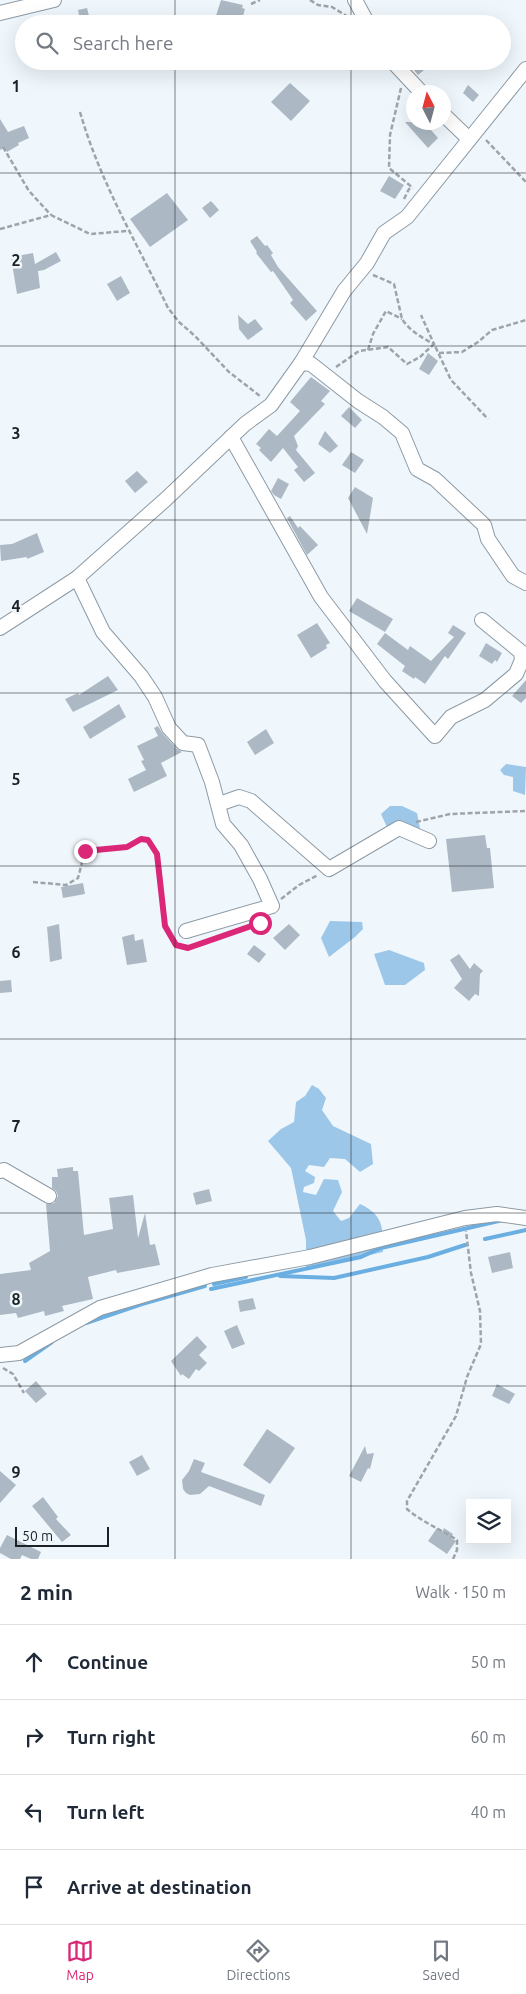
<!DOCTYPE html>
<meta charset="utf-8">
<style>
body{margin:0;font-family:Ubuntu,sans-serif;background:#f2f2f3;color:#1f2937}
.controls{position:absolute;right:15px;bottom:15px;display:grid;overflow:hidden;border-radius:0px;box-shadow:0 5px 20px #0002}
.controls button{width:45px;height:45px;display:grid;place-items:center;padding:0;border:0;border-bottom:1px solid #e0e1e3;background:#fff;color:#1f2937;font:25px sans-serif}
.compass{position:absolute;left:406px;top:85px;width:45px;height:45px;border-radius:50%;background:#fff;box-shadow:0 5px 20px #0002;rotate:354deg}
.scale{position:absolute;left:15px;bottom:12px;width:94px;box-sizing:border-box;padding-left:5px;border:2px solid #1d2226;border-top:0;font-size:14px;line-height:18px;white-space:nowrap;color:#1d2226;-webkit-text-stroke:4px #eff7fd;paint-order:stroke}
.stop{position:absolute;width:15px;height:15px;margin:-11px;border:4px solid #db2777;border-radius:50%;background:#fff}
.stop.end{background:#db2777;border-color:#fff;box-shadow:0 1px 5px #0008}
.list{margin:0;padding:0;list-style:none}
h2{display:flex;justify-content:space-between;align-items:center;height:65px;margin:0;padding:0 20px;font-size:21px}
h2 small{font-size:16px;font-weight:400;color:#747a83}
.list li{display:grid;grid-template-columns:32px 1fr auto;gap:15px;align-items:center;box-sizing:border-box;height:75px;padding:0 20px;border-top:1px solid #e0e1e3}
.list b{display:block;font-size:19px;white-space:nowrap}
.list em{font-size:16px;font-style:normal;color:#747a83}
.icon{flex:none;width:28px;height:28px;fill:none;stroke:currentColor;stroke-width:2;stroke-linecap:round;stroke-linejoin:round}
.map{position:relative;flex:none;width:526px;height:1559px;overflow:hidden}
.search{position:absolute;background:#fff;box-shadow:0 5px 20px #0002;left:15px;right:15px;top:15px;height:55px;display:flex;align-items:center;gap:12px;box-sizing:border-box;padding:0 18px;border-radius:28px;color:#747a83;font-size:19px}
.sheet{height:365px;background:#fff}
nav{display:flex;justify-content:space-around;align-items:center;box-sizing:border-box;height:70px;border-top:1px solid #e0e1e3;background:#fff;font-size:14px;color:#747a83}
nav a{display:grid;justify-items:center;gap:2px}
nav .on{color:#db2777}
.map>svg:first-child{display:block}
.green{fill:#9dc7e9}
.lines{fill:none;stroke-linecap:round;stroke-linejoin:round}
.stream{stroke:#6baee1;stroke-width:4}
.building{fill:#acb9c4}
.minor-casing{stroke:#8d9aa4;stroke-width:16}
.path{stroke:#9ea4aa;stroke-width:2.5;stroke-dasharray:5 2.5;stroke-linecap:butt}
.minor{stroke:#fff;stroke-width:14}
.route{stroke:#db2777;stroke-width:6}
.grid{fill:none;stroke:#1d2226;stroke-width:1;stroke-opacity:0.55}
.grid-label{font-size:16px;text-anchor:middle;font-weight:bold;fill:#1d2226;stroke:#eff7fd;stroke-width:5;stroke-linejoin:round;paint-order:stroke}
</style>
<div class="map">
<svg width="526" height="1559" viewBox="0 0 526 1559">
<rect width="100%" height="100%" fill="#eff7fd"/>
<g class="green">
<path d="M506,764l20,3 -1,28 -12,-4v-14l-9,-2 -4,-5z"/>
<path d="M390,806h12l15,7 5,26 -8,2 -27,-14 -6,-13z"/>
<path d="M330,921l32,1 1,7 -8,8 -26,20 -8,-19z"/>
<path d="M389,950l35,13 1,7 -20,15h-20l-11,-31z"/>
<path d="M312,1085l7,4 7,9 -4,12 11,16 38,18 2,20 -13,8 -15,-13 -15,-1 -6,9 -15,-2 -4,6 10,6 -1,6 -10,4 -1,5 13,3 8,-16 14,1 4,12 -9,19 8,10 8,-3 11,-14c24,11 23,24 23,48l-77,17v-29l-15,-72 -23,-27 13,-12 13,-7 2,-20 9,-6z"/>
</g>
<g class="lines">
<g class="stream">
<path d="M485,1239l41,-9"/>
<path d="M280,1276l54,2 94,-21 37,-12"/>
<path d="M214,1284l32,-7"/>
<path d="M211,1289l150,-32 20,-9 122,-28"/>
<path d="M86,1323l56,-19 63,-18"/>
<path d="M25,1361l27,-19"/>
</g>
</g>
<g class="building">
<path d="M221,0l22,5 -1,3 3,1 -3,11 -2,-1 -2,5h-20l1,-4 -4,-1z"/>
<path d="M87,8l4,16h-10l-3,-14z"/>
<path d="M407,61h28l-17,14z"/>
<path d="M290,83l20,18 -19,20 -20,-19z"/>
<path d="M468,85l11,10 -6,7 -10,-9z"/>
<path d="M0,119l8,13 16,-6 5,12 -11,5 1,2 -12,7 -3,-4 -4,2z"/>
<path d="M405,122h19l14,16 -10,10z"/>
<path d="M389,176l15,9 -9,14 -15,-8z"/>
<path d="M167,193l21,27 -38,27 -20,-28z"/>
<path d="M211,201l8,9 -9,8 -8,-10z"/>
<path d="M257,236l8,10 2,-1 6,8 -2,2 7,12 39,44 -11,10 -16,-18 3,-3 -20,-29 -2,1 -15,-19 1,-1 -7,-11z"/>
<path d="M56,252l5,9 -17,9 -6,1 2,17 -23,6 -6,-37 22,-4 2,11z"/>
<path d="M121,276l9,17 -13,8 -10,-17z"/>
<path d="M238,315l10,9 7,-5 8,10 -15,11 -9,-11z"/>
<path d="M428,353l10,8 -9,14 -10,-6z"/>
<path d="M311,377l19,14 -9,10 4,3 -31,32 4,10 -2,4 19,23 -11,9 -10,-12 4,-3 -15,-19 -12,14 -12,-12 2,-2 -5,-4 13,-15 8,7 23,-25 -10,-9z"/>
<path d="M349,407l13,13 -7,8 -14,-12z"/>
<path d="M325,431l13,15 -8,7 -12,-9z"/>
<path d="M351,452l13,8 -9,13 -13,-8z"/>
<path d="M137,471l11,11 -13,11 -10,-12z"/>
<path d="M278,478l11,6 -8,15 -7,-4 -3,-4z"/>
<path d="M355,487l18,11 -6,36 -19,-36z"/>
<path d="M290,516l8,12 2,-2 18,19 -11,10 -20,-37z"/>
<path d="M37,533l7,19 -17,7v-2l-26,4 -1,-16 12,-1z"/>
<path d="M357,598l36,21 -8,13 -36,-21z"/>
<path d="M317,623l13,20 -4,2 1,3 -16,10 -14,-23z"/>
<path d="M453,625l13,8 -18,26 -3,-3 -20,28 -10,-7 -1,2 -12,-8 3,-5 -28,-22 8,-11 23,17 2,-4 21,15 23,-24 -6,-4z"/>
<path d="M486,643l16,10 -5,9 -2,-2 -3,4 -13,-8z"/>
<path d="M108,676l10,14 -45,22 -8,-13 13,-6 1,2z"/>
<path d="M526,680v18l-5,5 -9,-7z"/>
<path d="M119,704l7,13 -36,22 -7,-12z"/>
<path d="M158,726l5,8 14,15 5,3 -21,11 6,13 -33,16 -6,-13 18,-9 -5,-9 3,-1 -7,-14 21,-10 -4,-8z"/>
<path d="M266,729l8,14 -19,12 -8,-13z"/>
<path d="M485,835l2,13h3l4,40 -42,4 -6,-53z"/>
<path d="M83,883l2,11 -22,4 -2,-11z"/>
<path d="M59,924l3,35 -12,3 -3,-35z"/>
<path d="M289,924l11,11 -15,15 -12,-12z"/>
<path d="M134,934l1,7 8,-2 4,23 -20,3 -5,-28z"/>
<path d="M254,945l12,9 -7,9 -12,-9z"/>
<path d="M459,954l11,15 4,-6 9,8 -3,3 -1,22 -4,-2 -6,7 -15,-13 8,-9 -12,-19z"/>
<path d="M11,980l1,12 -12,1v-12z"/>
<path d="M73,1167v4h5l6,64 29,-6 -4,-31 24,-3 5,43 7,-25 5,32 5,-1 5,21 -43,8 -1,-3 -28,7 5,22 -31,7 2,5 -19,5 -1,-5 -26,7 -2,-5 -16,2v-41l31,-4 -2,-7 21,-12 -4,-47 8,-1 4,-7 -2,-5 -4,-3v-11h6l-1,-8z"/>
<path d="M209,1189l3,12 -16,4 -3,-12z"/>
<path d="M510,1252l3,16 -21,5 -4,-16z"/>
<path d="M253,1298l3,11 -16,3 -2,-11z"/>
<path d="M237,1325l8,19 -13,5 -8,-18z"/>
<path d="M197,1336l10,11 -8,8 8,8 -8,8 -3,-2 -7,10 -7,-5 -1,2 -10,-15z"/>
<path d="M36,1381l11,13 -11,9 -11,-12z"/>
<path d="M497,1384l18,10 -6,10 -17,-8z"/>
<path d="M267,1429l28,19 -25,36 -27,-19z"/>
<path d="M365,1446l2,8 7,-1 -4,16 -2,-1 -7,14 -12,-6z"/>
<path d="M142,1455l8,14 -13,7 -8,-14z"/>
<path d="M194,1459l11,4 -4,9 64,23 -4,11 -52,-20 -9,8 -10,1 -4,-2 -3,-4 -1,-9 7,-9z"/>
<path d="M0,1471l16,14 -16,18z"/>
<path d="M43,1497l15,20 -2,2 15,16 -9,7 -30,-36z"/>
<path d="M437,1528l5,4 2,-4 9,6 -2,4 5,3 -9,13 -19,-13z"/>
<path d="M7,1535l34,17 -3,7h-7l-9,-4 -2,4h-9l-11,-6v-5z"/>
</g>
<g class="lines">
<g class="minor-casing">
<g id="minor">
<path d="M355,0l13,24"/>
<path d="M0,13l54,-13"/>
<path d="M392,61l29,31"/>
<path d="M444,115l25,24"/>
<path d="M301,363l10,1 47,37 25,16 19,16 15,36 18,10 49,46 4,14 25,37 13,7"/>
<path d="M231,437l90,160 64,84 50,55 16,-19 34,-17 31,-26 6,-14 -1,-8 -39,-32"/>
<path d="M77,578l26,54 38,44 14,21 14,31 14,15 15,2 14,37 11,42 18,21 19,34 12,27 -86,25"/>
<path d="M0,628l77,-50 89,-79 79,-75 26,-19 30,-42 43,-72 23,-28 17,-30 23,-16 119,-148"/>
<path d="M219,804l20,-7 12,4 78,68 70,-41 30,13"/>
<path d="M0,1171l4,-1 45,26"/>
<path d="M0,1355l19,-2 81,-45 112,-33 98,-18 155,-39 32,-4 29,4"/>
</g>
</g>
<g class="path">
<path d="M310,0l8,5 14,2 18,11"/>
<path d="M251,4l9,-4"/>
<path d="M401,88l-11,47 -1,33 24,20"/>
<path d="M80,112c20,70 57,131 88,196l11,14 16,14 34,36 31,24"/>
<path d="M486,140l40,42"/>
<path d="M3,147l26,44 22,24"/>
<path d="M404,199l5,-10 4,-1"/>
<path d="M0,229l51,-14 39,19 37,-3"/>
<path d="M373,275l21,9 8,35c7,11 20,19 32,25l-13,-29"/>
<path d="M368,350l5,-16 13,-23 16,8"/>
<path d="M439,353l23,-1 16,-10 14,-12 34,-10"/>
<path d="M336,367l23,-16 29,-4 19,17 13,-7 14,-13 17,36 37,39"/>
<path d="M416,822l34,-8 76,-3"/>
<path d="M33,882l33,3 12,-7 7,-27 42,-4 14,-8 7,1 9,14 8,72 11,19 12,3 52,-18"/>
<path d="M281,899l18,-14 19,-10"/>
<path d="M3,1368l10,6 11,19"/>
<path d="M453,1559l4,-9v-10c-17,-11 -35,-18 -50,-31v-8l49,-85 11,-39 14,-33 -1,-33 -9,-38 -5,-42"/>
</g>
<use href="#minor" class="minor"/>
</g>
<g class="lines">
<path class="route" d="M85,851l42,-4 14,-8 7,1 9,14 8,72 11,19 12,3 72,-25"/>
</g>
<path class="grid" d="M175,0v24M351,0v24M175,61v1498M351,61v1498M0,173h526M0,346h526M0,520h526M0,693h526M0,866h526M0,1039h526M0,1213h526M0,1386h526"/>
<g class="grid-label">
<text x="16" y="92">1</text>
<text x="16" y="266">2</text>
<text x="16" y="439">3</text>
<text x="16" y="612">4</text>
<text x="16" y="785">5</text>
<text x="16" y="958">6</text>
<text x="16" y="1132">7</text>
<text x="16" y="1305">8</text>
<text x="16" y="1478">9</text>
</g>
</svg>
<div class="controls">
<button><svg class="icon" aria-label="layers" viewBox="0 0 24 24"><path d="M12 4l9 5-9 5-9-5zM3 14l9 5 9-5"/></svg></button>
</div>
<svg class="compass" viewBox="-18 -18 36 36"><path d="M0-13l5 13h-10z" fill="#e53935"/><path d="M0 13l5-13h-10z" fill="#747a83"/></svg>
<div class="scale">50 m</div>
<div class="stop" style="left:260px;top:923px"></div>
<div class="stop end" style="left:85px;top:851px"></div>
<div class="search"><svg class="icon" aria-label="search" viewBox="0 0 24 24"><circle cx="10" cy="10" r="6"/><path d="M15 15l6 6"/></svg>Search here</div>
</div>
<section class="sheet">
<h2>2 min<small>Walk · 150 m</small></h2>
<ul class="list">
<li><svg class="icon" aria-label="ahead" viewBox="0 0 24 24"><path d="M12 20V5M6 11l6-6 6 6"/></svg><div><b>Continue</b></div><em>50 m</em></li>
<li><svg class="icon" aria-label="right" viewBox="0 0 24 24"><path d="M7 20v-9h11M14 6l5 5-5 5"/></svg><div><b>Turn right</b></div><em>60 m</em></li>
<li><svg class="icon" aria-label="left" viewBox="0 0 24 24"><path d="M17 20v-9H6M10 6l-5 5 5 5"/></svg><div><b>Turn left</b></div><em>40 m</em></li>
<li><svg class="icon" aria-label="arrive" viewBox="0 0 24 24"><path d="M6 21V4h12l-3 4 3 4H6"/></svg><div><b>Arrive at destination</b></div></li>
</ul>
</section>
<nav>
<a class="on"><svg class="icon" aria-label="map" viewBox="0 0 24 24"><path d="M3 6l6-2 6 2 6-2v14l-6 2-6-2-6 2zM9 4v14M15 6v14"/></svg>Map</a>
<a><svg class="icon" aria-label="directions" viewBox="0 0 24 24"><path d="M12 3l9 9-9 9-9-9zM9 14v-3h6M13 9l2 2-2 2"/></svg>Directions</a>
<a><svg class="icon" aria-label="saved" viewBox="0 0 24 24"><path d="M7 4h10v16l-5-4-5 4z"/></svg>Saved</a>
</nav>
